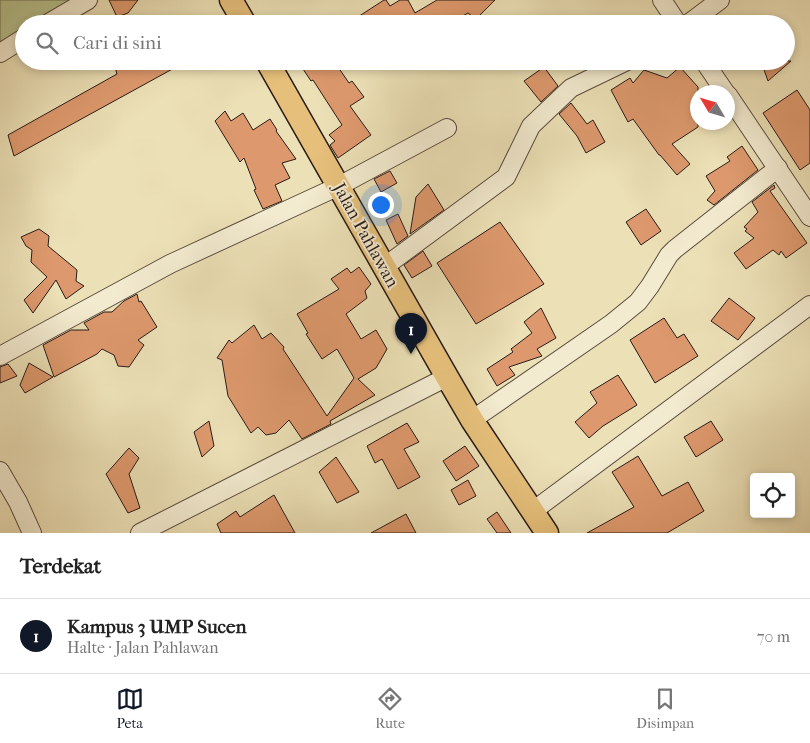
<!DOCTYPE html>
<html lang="id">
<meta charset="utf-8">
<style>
body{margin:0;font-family:"IM FELL French Canon",serif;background:#f2f2f2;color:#222}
.controls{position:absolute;right:15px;bottom:15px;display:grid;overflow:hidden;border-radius:5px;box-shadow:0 2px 8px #0003}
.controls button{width:45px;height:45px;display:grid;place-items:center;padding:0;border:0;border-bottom:1px solid #e0e0e0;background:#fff;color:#222;font:25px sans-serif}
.compass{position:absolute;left:690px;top:85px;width:45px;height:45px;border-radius:50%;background:#fff;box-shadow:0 2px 8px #0003;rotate:308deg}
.you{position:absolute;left:380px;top:204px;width:18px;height:18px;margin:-12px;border:4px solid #fff;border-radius:50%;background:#1a73e8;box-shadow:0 0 0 8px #1a73e833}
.badge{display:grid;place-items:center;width:32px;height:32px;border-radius:50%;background:#111827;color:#fff;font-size:16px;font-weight:700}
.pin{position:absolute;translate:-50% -41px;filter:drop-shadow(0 1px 2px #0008)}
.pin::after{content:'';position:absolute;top:26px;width:18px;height:15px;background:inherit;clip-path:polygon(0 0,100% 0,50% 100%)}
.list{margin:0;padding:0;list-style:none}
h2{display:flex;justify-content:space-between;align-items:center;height:65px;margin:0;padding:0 20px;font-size:21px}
h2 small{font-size:16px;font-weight:400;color:#767676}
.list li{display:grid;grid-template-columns:32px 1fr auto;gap:15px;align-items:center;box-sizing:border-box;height:75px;padding:0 20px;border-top:1px solid #e0e0e0}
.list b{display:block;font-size:19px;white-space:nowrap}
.list p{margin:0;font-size:16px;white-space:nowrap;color:#767676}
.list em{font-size:16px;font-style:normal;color:#767676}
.icon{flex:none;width:28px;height:28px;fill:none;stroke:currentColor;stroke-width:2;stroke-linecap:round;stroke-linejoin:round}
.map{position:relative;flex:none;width:810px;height:533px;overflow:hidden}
.search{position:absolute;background:#fff;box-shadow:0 2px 8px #0003;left:15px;right:15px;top:15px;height:55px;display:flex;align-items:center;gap:12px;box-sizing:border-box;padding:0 18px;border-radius:28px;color:#767676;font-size:19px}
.sheet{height:140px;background:#fff}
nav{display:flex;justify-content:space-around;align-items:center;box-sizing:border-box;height:70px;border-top:1px solid #e0e0e0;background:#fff;font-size:14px;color:#767676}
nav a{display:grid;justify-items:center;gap:2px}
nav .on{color:#111827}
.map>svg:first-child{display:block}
.green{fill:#b7c28e;stroke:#706e52}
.building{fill:#dd996d;stroke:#291b17}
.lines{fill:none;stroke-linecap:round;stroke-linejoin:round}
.minor-casing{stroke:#5a4c3f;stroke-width:20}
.major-casing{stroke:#291b17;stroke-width:25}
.minor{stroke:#f3ebd0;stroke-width:18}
.major{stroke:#e6c07b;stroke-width:22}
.labels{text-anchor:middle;stroke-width:4;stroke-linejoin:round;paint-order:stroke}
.street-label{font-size:18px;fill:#291b17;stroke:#f3ebd0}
</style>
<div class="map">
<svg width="810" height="533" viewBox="0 0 810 533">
<rect width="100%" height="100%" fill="#ece0b6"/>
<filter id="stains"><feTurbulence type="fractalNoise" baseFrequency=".004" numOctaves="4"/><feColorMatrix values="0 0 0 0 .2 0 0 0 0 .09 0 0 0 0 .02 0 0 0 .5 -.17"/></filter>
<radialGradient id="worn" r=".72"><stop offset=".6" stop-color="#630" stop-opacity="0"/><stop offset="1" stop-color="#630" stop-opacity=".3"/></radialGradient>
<path class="green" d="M0,0h85l-44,24h-17v9l-24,13z"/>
<g class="building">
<path d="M109,0h29l-10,13 -11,4z"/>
<path d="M384,0h2l4,6 10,-6h8l7,13 22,-13h58l-19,19 -8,-6 -19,11h-102z"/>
<path d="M113,61h74l-173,95 -6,-21 109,-61z"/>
<path d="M308,61h26l15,22 3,-2 12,16 -14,9 21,29 -33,23 -8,-13 5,-4 -6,-6 13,-10 -29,-45 -2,1 -10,-15z"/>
<path d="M761,61h30l-23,20z"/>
<path d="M544,67l14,19 -17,16 -17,-21z"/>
<path d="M680,67l18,20v40l-26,17 18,20 -13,11 -17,-20h-1l-26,-36 -5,3 -17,-32 19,-12 3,5 11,-13 23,8z"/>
<path d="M797,90l13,20v53l-10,7 -37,-57z"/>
<path d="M571,103l16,21 6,-4 12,22 -19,11 -9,-17 -18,-22z"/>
<path d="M225,111l6,10 12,-8 10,17 17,-11 7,11 -1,1 20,28 -14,4 8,15 -15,7 7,16 -19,8 -9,-19 2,-1 -12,-31 -4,4 -25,-41z"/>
<path d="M742,146l16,24 -44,35 -7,-5 8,-9 -9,-15 24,-15 -3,-4z"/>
<path d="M390,171l7,12 -16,9 -7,-13z"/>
<path d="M428,184l16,26 -34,24 6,-37z"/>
<path d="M774,185l1,3 -5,3 37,52 -21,15 -5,-7 -2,4 -6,-5 -27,19 -12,-16 20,-15 -9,-7 2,-2 -3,-2 14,-15 -6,-10z"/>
<path d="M646,209l15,22 -20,14 -15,-23z"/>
<path d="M398,214l10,22 -11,8 -11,-24z"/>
<path d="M500,222l44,62 -68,40 -39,-61z"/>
<path d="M39,229l10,7 -1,10 29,24 -1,11 8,5 -18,13 -10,-19 -23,33 -9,-13 23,-23 -16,-15 1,-12 -6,-4 -5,-9z"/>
<path d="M423,251l9,15 -20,12 -8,-13z"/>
<path d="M359,267l12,17 -6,7 2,7 -21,16 15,25 15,-9 11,19 -11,19 -18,11 17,16 -45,26 1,3 -29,15 -13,-19 -13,13 -10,2 -8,-8 -7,6 -23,-37 -6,-36 -5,-2 12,-18 3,3 22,-18 8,14 9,-6 13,14 -1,2 44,67 27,-38 -17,-29 -15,10 -16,-25 2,-1 -11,-19 42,-25 -8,-10 16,-11 4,5z"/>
<path d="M137,294l2,8 2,-1 16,26 -19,13 6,5 -15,22 -11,-1 -4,-11 -12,-6 -5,5 -43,23 -11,-32 28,-15h18l-5,-7 20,-11h8l12,-11z"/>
<path d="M729,298l26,20 -17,22 -27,-19z"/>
<path d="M541,308l15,30 -19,11 5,7 -33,11 6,8 -18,11 -10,-17 26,-17 -2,-3 21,-16 -8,-11z"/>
<path d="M664,318l13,20 7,-4 14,22 -43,27 -25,-43z"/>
<path d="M29,363l24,14 -28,16 -5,-8z"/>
<path d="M8,364l9,12 -17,7v-16z"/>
<path d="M618,375l19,30 -34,21 -14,12 -14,-16 22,-19 -7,-11z"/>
<path d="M209,421l5,25 -12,11 -8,-25z"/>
<path d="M711,421l12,19 -27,17 -12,-20z"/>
<path d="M407,423l12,19 -15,7 16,28 -22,12 -16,-30 -7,4 -8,-17z"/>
<path d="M465,446l14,20 -23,15 -13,-20z"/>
<path d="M129,448l10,10 -10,16 11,34 -12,5 -22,-39z"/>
<path d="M638,456l24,40 26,-14 16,29 -37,22h-80l47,-26 -22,-35z"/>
<path d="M336,457l23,35 -22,11 -18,-31z"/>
<path d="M468,480l8,16 -17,9 -8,-15z"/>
<path d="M274,495l21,38h-74l-4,-9 19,-13 4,6z"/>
<path d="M497,512l14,21h-14l-10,-14z"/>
<path d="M406,514l10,19h-45z"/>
</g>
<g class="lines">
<g class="minor-casing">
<g id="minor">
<path d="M662,0l16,24"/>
<path d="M47,24l41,-24"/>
<path d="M688,24l32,-24"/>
<path d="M0,53l24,-15"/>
<path d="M704,61l21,31"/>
<path d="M728,95l82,122"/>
<path d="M384,267l122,-90 25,-51 40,-38 56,-27"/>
<path d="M0,356l170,-92 169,-78 108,-58"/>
<path d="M472,420l139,-96 27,-22 12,-16 19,-31 6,-6 103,-81"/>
<path d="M0,471l18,31 14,31"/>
<path d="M533,511l277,-206"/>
<path d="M140,533l307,-156"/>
</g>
</g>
<g class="major-casing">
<g id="major">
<path d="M231,0l14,24"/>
<path d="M267,61l180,316 25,43 75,113"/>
</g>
</g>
<use href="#minor" class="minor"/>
<use href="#major" class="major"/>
</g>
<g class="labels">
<g class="street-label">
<text transform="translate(366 235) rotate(61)" y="6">Jalan Pahlawan</text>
</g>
</g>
<rect width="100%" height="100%" filter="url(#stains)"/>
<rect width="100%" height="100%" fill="url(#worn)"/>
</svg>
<div class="controls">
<button><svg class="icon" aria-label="locate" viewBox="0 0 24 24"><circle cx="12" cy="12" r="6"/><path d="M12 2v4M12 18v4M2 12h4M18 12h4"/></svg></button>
</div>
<svg class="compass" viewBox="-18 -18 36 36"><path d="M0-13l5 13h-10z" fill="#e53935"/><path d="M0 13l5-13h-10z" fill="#767676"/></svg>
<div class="you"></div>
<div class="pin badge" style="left:411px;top:354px">1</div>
<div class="search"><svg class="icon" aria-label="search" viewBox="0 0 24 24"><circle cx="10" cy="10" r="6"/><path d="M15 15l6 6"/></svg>Cari di sini</div>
</div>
<section class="sheet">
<h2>Terdekat<small></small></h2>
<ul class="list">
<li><span class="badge">1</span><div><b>Kampus 3 UMP Sucen</b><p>Halte · Jalan Pahlawan</p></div><em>70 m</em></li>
</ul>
</section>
<nav>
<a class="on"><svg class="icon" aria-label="map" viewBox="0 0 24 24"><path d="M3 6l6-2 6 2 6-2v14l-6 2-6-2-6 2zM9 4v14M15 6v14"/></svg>Peta</a>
<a><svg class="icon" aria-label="directions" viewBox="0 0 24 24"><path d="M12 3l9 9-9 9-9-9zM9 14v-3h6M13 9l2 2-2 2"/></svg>Rute</a>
<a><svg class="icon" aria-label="saved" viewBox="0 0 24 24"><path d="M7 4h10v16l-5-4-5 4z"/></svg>Disimpan</a>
</nav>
